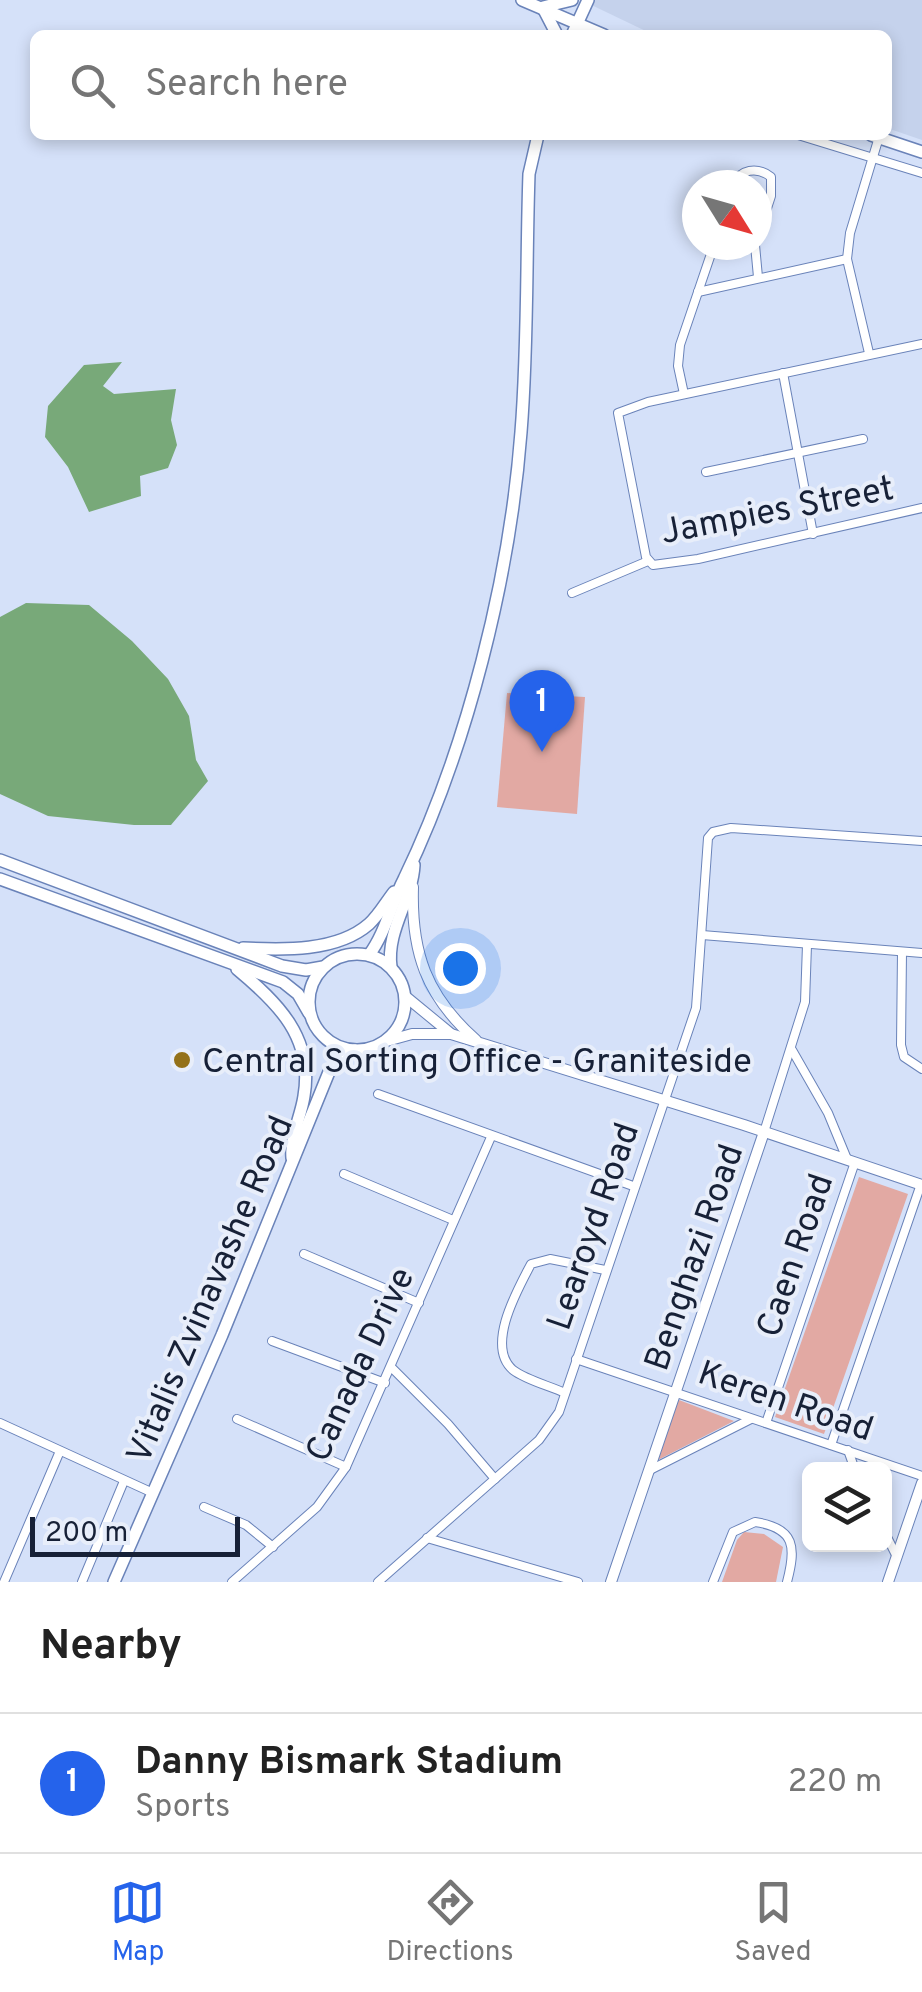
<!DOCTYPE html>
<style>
body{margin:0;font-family:Overpass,sans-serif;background:#f6f6f6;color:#222}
.controls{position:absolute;right:30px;bottom:30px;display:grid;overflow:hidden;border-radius:15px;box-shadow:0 5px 15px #0003}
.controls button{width:90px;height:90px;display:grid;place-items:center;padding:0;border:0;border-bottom:2px solid #e0e0e0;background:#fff;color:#222;font:50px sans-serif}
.compass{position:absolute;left:682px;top:170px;width:90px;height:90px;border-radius:50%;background:#fff;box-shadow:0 5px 15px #0003;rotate:127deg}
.scale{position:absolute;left:30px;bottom:25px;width:210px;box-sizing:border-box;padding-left:10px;border:5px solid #172137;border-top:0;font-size:28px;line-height:35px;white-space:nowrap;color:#172137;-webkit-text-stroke:8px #e8eefa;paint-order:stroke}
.you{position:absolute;left:460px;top:968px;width:35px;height:35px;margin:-25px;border:8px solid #fff;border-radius:50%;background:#1a73e8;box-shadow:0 0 0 15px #1a73e833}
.badge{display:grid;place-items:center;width:65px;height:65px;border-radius:50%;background:#2563eb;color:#fff;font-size:32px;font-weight:700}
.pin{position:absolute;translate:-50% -82px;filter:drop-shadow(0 2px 5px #0008)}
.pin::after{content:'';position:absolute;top:52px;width:35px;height:30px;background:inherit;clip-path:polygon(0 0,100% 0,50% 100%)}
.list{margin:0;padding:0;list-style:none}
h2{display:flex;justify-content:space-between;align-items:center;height:130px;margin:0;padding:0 40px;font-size:42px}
h2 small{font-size:32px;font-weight:400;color:#767676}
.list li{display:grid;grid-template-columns:65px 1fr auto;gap:30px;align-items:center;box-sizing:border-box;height:140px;padding:0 40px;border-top:2px solid #e0e0e0}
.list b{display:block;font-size:38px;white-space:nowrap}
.list p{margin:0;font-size:32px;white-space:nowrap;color:#767676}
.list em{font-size:32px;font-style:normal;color:#767676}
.icon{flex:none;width:55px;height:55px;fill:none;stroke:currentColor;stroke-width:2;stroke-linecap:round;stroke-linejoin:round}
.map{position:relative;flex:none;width:922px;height:1582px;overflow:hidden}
.search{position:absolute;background:#fff;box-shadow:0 5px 15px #0003;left:30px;right:30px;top:30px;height:110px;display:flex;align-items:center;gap:25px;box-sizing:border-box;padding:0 35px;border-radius:15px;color:#767676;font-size:38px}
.sheet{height:270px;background:#fff}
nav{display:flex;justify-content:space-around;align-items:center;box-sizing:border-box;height:140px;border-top:2px solid #e0e0e0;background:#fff;font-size:28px;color:#767676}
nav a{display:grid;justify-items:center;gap:5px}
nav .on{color:#2563eb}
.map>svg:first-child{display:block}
.built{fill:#c5d2ec}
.green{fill:#e2a9a3}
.water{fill:#78a979}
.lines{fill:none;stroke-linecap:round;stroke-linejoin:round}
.street-casing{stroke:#6a83b9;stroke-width:10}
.secondary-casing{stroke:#6a83b9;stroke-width:12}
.primary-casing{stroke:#6a83b9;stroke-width:14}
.street{stroke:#fff;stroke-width:8}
.secondary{stroke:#fff;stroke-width:10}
.primary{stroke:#fff;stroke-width:11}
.poi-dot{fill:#947119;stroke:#e8eefa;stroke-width:4}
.labels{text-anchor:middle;stroke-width:8;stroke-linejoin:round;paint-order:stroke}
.street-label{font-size:35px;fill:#172137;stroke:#e8eefa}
.poi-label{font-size:35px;fill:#172137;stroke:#e8eefa;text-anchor:start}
</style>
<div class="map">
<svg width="922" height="1582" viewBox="0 0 922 1582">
<rect width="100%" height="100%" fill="#d5e1f9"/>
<path class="built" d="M581,0h341v140l-35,-12v-93h-233z"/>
<g class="green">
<path d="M507,693l78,4 -8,117 -80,-7z"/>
<path d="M859,1177l49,17 -84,240 -49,-17z"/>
<path d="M679,1400l55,21 -78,40 21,-59z"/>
<path d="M744,1532l20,2 19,13 -7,35h-54l15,-42z"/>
</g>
<g class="water">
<path d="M122,362l-19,24 11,8 62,-5 -5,31 6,25 -9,23 -28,8 1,20 -52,16 -21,-45 -23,-30 3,-31 36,-41z"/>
<path d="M26,603l63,2 43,36 36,38 21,37 7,44 12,21 -37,44h-37l-86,-9 -48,-22v-177z"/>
</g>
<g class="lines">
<g class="street-casing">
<g id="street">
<path d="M798,135l124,38"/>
<path d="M733,185c7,-16 24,-19 38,-8v19l-14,43"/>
<path d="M755,245l3,32"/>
<path d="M698,292l149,-33"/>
<path d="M922,344l-274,58 -30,11 28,144 7,8 45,-6 224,-51"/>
<path d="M869,353l-22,-94 3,-26 29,-96"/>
<path d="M783,373l30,161"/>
<path d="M684,394l-6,-28 2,-21 34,-100"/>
<path d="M706,472l157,-33"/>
<path d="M572,593l76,-32"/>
<path d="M702,935l220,18"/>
<path d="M902,952l-1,93 3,12 18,12"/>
<path d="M792,1050l36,63 19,46"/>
<path d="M378,1094l255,92"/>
<path d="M764,1132l41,-130 2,-57"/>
<path d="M344,1174l109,46"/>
<path d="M304,1254l115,49"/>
<path d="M272,1341l113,42"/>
<path d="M576,1359l346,117"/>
<path d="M391,1367l57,57 47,55"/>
<path d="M565,1393c-15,-7 -39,-13 -52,-23 -28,-24 5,-81 18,-106l19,-5 55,11"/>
<path d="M237,1419l109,48"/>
<path d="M0,1423l153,70"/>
<path d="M766,1423l89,-261"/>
<path d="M831,1445l90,-261"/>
<path d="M848,1450l7,20"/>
<path d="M650,1470l101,-51"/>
<path d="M204,1507l42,18 27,22"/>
<path d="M884,1531l13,26"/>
<path d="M427,1538l151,44"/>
<path d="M4,1582l56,-131"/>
<path d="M82,1582l42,-101"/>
<path d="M232,1582l85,-75 29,-40 145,-330"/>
<path d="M378,1582l161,-142 20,-28 137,-404 12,-170 5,-6 18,-4 191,13"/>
<path d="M713,1582l20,-50 22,-10c41,6 41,26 32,60"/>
</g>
</g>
<g class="secondary-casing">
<g id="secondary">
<path d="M413,887c-2,65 13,109 63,153"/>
<path d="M405,996l45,37"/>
<path d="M383,1042l29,-8h39l293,91 178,60"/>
<path d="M611,1582l153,-450"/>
<path d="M888,1582l34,-99"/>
</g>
</g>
<g class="primary-casing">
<g id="primary">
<path d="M522,0l82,35"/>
<path d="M543,7l29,-7"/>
<path d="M543,8l14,27"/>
<path d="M572,35l16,-35"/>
<path d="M871,135l51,17"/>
<path d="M0,860l282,106 24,4 17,-3"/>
<path d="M0,879l283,103 15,12 11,19"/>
<path d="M243,948c40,2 94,4 126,-24 10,-9 17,-22 25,-32"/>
<circle cx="357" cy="1002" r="48"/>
<path d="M369,955c17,-23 22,-51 35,-76 63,-130 106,-302 117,-447 7,-85 5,-172 8,-258l9,-39"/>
<path d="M391,967c-5,-37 21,-66 23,-102"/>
<path d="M237,969c41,34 77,69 67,127 -3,21 -14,40 -12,62"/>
<path d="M114,1582l108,-247 107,-263 26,-22"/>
</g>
</g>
<use href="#street" class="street"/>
<use href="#secondary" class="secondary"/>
<use href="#primary" class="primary"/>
</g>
<circle class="poi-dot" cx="182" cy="1060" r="10"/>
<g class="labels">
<g class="street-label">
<text transform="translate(777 509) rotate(-11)" y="12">Jampies Street</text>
<text transform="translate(592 1226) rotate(-71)" y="12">Learoyd Road</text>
<text transform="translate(794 1255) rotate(-71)" y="12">Caen Road</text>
<text transform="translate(693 1257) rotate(-71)" y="12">Benghazi Road</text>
<text transform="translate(209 1289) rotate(-67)" y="12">Vitalis Zvinavashe Road</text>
<text transform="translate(359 1364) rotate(-65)" y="12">Canada Drive</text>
<text transform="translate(786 1400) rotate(19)" y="12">Keren Road</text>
</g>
<g class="poi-label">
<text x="202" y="1072">Central Sorting Office - Graniteside</text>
</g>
</g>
</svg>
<div class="controls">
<button><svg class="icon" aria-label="layers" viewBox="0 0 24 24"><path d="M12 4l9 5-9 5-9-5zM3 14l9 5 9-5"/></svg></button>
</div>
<svg class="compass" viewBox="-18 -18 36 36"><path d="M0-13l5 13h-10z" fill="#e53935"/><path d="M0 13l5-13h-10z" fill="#767676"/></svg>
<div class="scale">200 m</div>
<div class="you"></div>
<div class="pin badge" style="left:542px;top:752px">1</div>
<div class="search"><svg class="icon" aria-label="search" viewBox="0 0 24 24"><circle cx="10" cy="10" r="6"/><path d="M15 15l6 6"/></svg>Search here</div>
</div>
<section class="sheet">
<h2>Nearby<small></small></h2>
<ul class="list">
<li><span class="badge">1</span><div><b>Danny Bismark Stadium</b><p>Sports</p></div><em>220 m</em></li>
</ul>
</section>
<nav>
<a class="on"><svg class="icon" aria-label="map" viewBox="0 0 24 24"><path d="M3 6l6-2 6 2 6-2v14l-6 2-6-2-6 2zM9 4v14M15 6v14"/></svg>Map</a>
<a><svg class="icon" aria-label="directions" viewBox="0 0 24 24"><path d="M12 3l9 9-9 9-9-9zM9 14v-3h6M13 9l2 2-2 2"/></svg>Directions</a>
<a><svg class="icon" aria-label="saved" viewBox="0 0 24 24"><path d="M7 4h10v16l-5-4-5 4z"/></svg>Saved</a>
</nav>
